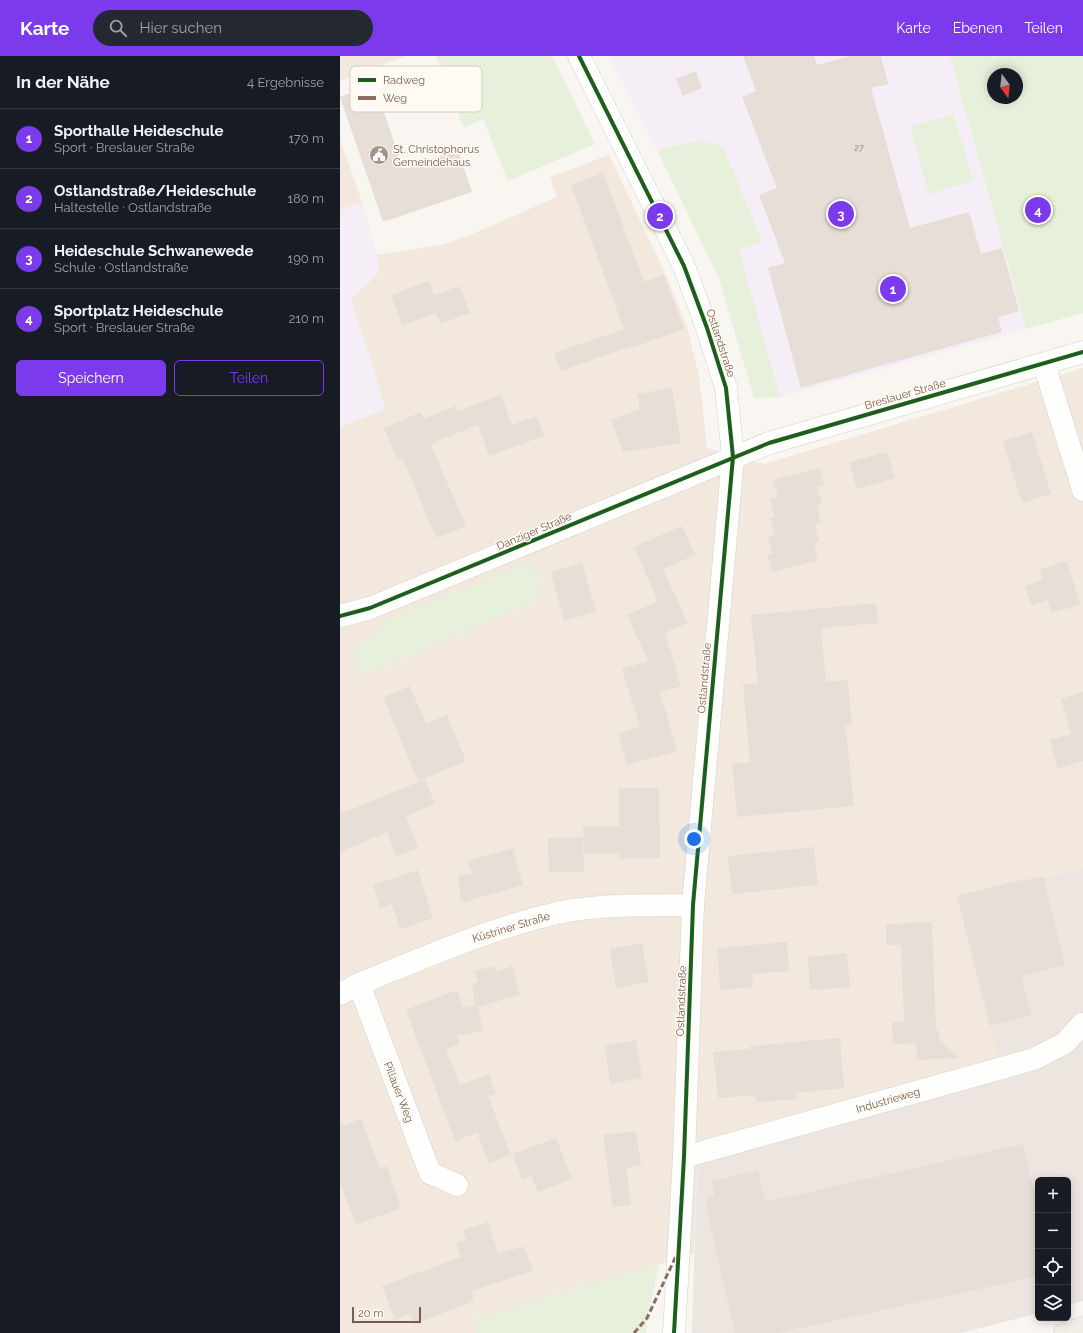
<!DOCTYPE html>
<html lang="de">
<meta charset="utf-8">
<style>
body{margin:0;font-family:Raleway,sans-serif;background:#242831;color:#f1f3f6}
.controls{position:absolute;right:12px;bottom:12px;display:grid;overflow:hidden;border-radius:6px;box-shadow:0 2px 10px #0003}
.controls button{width:36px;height:36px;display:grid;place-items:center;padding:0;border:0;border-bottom:1px solid #363941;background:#171b24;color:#f1f3f6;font:20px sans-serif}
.compass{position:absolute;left:647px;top:12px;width:36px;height:36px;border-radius:50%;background:#171b24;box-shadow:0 2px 10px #0003;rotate:165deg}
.scale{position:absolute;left:12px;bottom:10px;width:69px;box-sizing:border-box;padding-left:4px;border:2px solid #7a5c4d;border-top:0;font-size:11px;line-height:14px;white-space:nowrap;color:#7a5c4d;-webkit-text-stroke:3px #fffaf3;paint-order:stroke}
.you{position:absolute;left:354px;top:783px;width:14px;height:14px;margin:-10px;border:3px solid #fff;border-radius:50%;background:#1a73e8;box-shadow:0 0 0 6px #1a73e833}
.badge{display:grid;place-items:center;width:26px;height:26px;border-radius:50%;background:#7c3aed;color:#fff;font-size:13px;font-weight:700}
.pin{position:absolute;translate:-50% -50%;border:2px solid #fff;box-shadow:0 1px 4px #0006}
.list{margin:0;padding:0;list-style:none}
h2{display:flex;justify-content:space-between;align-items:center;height:52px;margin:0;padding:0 16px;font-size:17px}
h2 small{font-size:13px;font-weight:400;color:#9ea1a6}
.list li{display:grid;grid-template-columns:26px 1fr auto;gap:12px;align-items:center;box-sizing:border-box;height:60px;padding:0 16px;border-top:1px solid #363941}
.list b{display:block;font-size:15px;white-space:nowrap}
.list p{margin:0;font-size:13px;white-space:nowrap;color:#9ea1a6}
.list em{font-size:13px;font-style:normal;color:#9ea1a6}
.actions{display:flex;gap:8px;padding:12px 16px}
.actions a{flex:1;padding:9px 0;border:1px solid #7c3aed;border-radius:6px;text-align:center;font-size:14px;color:#7c3aed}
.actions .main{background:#7c3aed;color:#fff}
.icon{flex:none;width:22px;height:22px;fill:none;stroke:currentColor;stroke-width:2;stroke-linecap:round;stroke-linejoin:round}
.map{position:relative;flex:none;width:743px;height:1277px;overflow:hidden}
header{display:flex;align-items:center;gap:24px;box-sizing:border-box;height:56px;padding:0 20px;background:#7c3aed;color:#fff}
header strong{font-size:19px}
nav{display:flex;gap:22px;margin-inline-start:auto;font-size:14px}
.search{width:280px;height:36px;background:#242831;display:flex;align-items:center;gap:10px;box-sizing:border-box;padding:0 14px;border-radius:22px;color:#9ea1a6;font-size:15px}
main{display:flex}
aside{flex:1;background:#171b24}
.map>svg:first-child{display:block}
.residential{fill:#f2e8de}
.industrial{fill:#ede5e0}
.education{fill:#f6eef6}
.green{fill:#e7f0db;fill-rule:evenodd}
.building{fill:#e6ded7}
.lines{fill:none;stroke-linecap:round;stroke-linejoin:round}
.minor-casing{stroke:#d7d1cb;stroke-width:23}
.major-casing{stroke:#dad1cc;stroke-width:23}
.minor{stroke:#fefefd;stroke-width:22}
.major{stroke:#f3eee8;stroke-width:22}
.quiet{stroke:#8d6e63;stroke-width:3;stroke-dasharray:6 3;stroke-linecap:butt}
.cycleway-casing{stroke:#fffaf3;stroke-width:6}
.cycleway{stroke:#1b5e20;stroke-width:4}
.labels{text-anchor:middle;stroke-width:3;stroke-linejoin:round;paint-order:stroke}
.number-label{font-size:9px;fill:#977e72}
.poi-label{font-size:11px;fill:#7a5c4d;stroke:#fffaf3;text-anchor:start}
.street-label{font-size:11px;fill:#7a5c4d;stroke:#fffaf3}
.key{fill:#fffaf3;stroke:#d7cbc1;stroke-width:1}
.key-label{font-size:11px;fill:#7a5c4d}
</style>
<header>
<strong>Karte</strong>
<div class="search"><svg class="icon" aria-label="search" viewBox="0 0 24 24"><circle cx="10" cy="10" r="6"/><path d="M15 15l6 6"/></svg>Hier suchen</div>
<nav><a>Karte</a><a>Ebenen</a><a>Teilen</a></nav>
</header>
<main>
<aside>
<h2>In der Nähe<small>4 Ergebnisse</small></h2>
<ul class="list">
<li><span class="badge">1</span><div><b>Sporthalle Heideschule</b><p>Sport · Breslauer Straße</p></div><em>170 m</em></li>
<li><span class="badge">2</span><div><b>Ostlandstraße/Heideschule</b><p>Haltestelle · Ostlandstraße</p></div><em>180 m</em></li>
<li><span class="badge">3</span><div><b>Heideschule Schwanewede</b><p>Schule · Ostlandstraße</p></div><em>190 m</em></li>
<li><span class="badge">4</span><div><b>Sportplatz Heideschule</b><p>Sport · Breslauer Straße</p></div><em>210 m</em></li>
</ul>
<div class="actions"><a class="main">Speichern</a><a>Teilen</a></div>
</aside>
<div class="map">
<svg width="743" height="1277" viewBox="0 0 743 1277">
<rect width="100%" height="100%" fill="#f9f5f0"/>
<g class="residential">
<path d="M0,0h66l-66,25z"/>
<path d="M0,83l22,63 14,53 68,-11 26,-9 87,-38 -7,-20 59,-22 57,120 21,52 12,49 8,72 57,16 319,-96v502l-127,24 42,163 -300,84 -4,113 -219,66 3,13h-138z"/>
</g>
<path class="industrial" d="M743,814v431l-15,4v-125h-30v133l-77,20h-269l6,-192 300,-84 -42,-163z"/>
<g class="education">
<path d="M269,0h341l76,273 -246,68 -26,1 -35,-120 -62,-128z"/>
<path d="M22,146l18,66 -10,14 -19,17 35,110 -46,18v-217z"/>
</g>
<g class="green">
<path d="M96,0h116l43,88 -87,37 -25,-62 -19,9z"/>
<path d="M610,0h133v257l-57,16zM653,18h24v24h-24z"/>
<path d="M613,58l20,67 -44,13 -19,-67z"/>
<path d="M360,84l23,7 39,94 -23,9 41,147 -26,1 -35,-120 -62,-128z"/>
<path d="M190,506l13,35 -181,79 -9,-30 29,-14 -4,-9z"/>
<path d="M318,1209c-2,23 -11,44 -12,68h-168l-4,-13z"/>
</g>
<g class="building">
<path d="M403,0h71l3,9 34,-9h30l7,28 -17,4 39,140 59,-16 12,42 21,-6 17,63 -21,6 4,15 -201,56 -33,-120 17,-5 -26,-68 18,-7 -35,-91 14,-6z"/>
<path d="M356,15l6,17 -19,8 -7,-17z"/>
<path d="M35,29l28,84 55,-19 14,42 -89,30 -43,-125z"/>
<path d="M263,117l41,109 20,-7 20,54 -52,19 -1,-2 -70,25 -7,-18 70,-24 -53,-144z"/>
<path d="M89,225l5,14 26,-9 10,27 -30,11 -4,-11 -34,12 -11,-30z"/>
<path d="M332,332l9,55 -58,9 -12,-32 29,-11 -3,-15z"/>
<path d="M161,339l11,30 24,-9 8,20 -55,20 -11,-31 -44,17v2l-3,1 35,81 -30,12 -34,-81 -5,2 -13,-31 37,-16 3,7 32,-13 1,5z"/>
<path d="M692,376l19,62 -29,9 -19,-62z"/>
<path d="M547,396l8,26 -38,11 -8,-27z"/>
<path d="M480,412l4,17 -7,2 5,17 -5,2 4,17 -6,1 4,17 -5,2 4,17 -46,12 -5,-17 6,-1 -5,-17 7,-2 -5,-17 5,-1 -5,-18 8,-2 -5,-17z"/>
<path d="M342,470l13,29 -32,14 25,54 -23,10 16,53 -21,6 17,59 -50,14 -9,-32 22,-6 -18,-58 26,-8 -21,-46 31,-14 -24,-54z"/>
<path d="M727,505l13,44 -28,8 -4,-13 -17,5 -6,-19 18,-6 -3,-11z"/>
<path d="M242,507l14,49 -32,9 -13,-49z"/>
<path d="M536,547l2,20 -57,5 5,54 22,-2 4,45h-7l9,81 -117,11 -5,-53 18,-2 -7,-78 15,-1 -7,-68z"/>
<path d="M70,630l16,38 21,-9 19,46 -48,20 -35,-84z"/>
<path d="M743,636v69l-25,7 -8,-28 21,-6 -10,-35z"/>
<path d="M85,723l10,25 -29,12 12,32 -22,8 -9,-24 -47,20v-38z"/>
<path d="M279,732h40l1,70 -41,1v-6l-35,1 -1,-27 36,-1z"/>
<path d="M243,781l1,35h-35l-1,-34z"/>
<path d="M474,791l4,38 -86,9 -4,-38z"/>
<path d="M173,792l10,37 -62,18 -3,-27 14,-3 -4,-12z"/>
<path d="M78,814l15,48 -33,11 -8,-25 -12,4 -7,-23z"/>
<path d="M703,821l22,88 -44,11 10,39 -41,11 -33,-130 55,-14z"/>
<path d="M592,866l4,107 3,3 1,9 19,17 -42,2 -1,-17 -23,1 -1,-22 12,-1 -3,-76h-15v-21z"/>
<path d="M447,886l2,29 -37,3 1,13 -33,3 -3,-42z"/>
<path d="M302,887l7,39 -33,6 -6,-39z"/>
<path d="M507,897l3,34 -40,3 -2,-33z"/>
<path d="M154,910l2,5 16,-5 8,29 -42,12 5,24 -26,5 3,8 -14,5 14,36 29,-11 7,20 -8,2 23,59 -22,8 -12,-30 -22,8 -49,-131 51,-20 6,18 12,-3 -3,-21 6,-2 -3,-11z"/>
<path d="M500,982l4,50 -48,5 1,6 -41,3 -1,-7 -37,3 -5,-46 37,-3v-3z"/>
<path d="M296,984l6,38 -32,6 -5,-38z"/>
<path d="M21,1063l19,50 7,-3 14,42 -45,17 -16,-43v-56z"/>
<path d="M296,1075l5,34 -15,3 5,37 -18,2 -10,-72z"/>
<path d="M216,1082l16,41 -34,13 -7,-17 -9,4 -9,-25z"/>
<path d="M683,1088l15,62v70l-260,57h-43l-27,-118 -2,-17 9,-2 -4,-15 47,-10 7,31z"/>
<path d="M148,1166l10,32 26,-8 9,25 -62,20 3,10 -60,23 -4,-10 -15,6 -13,-34 79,-29 -5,-14 10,-3 -3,-10z"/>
</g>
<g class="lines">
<g class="minor-casing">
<g id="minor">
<path d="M239,0l105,210 23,62 19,60 7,69 -40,448 -9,252 -10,176"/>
<path d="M704,308l39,126"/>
<path d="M0,560l30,-8 399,-165 314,-91"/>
<path d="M19,928l71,189 27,12"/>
<path d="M0,938l19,-10c64,-26 127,-54 194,-70 43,-11 96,-8 140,-9"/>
<path d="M344,1101l350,-98 31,-16 17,-19"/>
</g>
</g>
<g class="major-casing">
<path id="major" d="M725,1277l18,-5"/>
</g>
<use href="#minor" class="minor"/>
<use href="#major" class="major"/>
<path class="quiet" d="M294,1277l13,-15 29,-62"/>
<g class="cycleway-casing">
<g id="cycleway">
<path d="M239,0l105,210 23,62 19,60 7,69 -40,448 -9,252 -10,176"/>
<path d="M0,560l30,-8 399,-165 314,-91"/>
</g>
</g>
<use href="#cycleway" class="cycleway"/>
</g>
<defs>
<g id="civic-disc" transform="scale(1)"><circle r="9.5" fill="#a69286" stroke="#fffaf3"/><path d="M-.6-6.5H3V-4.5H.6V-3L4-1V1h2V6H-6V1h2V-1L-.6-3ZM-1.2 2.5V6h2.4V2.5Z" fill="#fff"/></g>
</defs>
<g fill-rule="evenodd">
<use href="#civic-disc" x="39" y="99"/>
</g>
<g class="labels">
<g class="number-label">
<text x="519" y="95">27</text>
</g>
<g class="poi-label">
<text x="53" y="97">St. Christophorus<tspan x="53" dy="13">Gemeindehaus</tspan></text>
</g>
<g class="street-label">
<text transform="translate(381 287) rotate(72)" y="4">Ostlandstraße</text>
<text transform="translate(565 338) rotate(-16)" y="4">Breslauer Straße</text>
<text transform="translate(194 475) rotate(-23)" y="4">Danziger Straße</text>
<text transform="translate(364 622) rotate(-85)" y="4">Ostlandstraße</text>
<text transform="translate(171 871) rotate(-17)" y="4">Küstriner Straße</text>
<text transform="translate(341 945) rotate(-88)" y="4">Ostlandstraße</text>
<text transform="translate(59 1036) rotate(69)" y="4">Pillauer Weg</text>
<text transform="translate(548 1044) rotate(-16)" y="4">Industrieweg</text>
</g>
</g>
<rect x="10" y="10" width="132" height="46" rx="6" class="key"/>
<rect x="18" y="22" width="18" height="4" fill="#1b5e20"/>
<rect x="18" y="40" width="18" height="4" fill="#8d6e63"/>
<g class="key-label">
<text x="43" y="28">Radweg</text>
<text x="43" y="46">Weg</text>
</g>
</svg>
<div class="controls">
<button>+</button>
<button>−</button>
<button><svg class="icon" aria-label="locate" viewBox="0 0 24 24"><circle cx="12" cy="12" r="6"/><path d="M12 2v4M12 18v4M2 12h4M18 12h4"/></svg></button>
<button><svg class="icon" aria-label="layers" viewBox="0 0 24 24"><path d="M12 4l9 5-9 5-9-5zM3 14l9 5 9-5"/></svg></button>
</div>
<svg class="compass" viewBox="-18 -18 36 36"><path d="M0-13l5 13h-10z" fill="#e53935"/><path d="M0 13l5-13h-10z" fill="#9ea1a6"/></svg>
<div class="scale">20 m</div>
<div class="you"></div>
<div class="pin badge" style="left:553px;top:233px">1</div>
<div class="pin badge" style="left:320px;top:160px">2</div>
<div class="pin badge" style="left:501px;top:158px">3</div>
<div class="pin badge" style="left:698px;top:154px">4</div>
</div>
</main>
